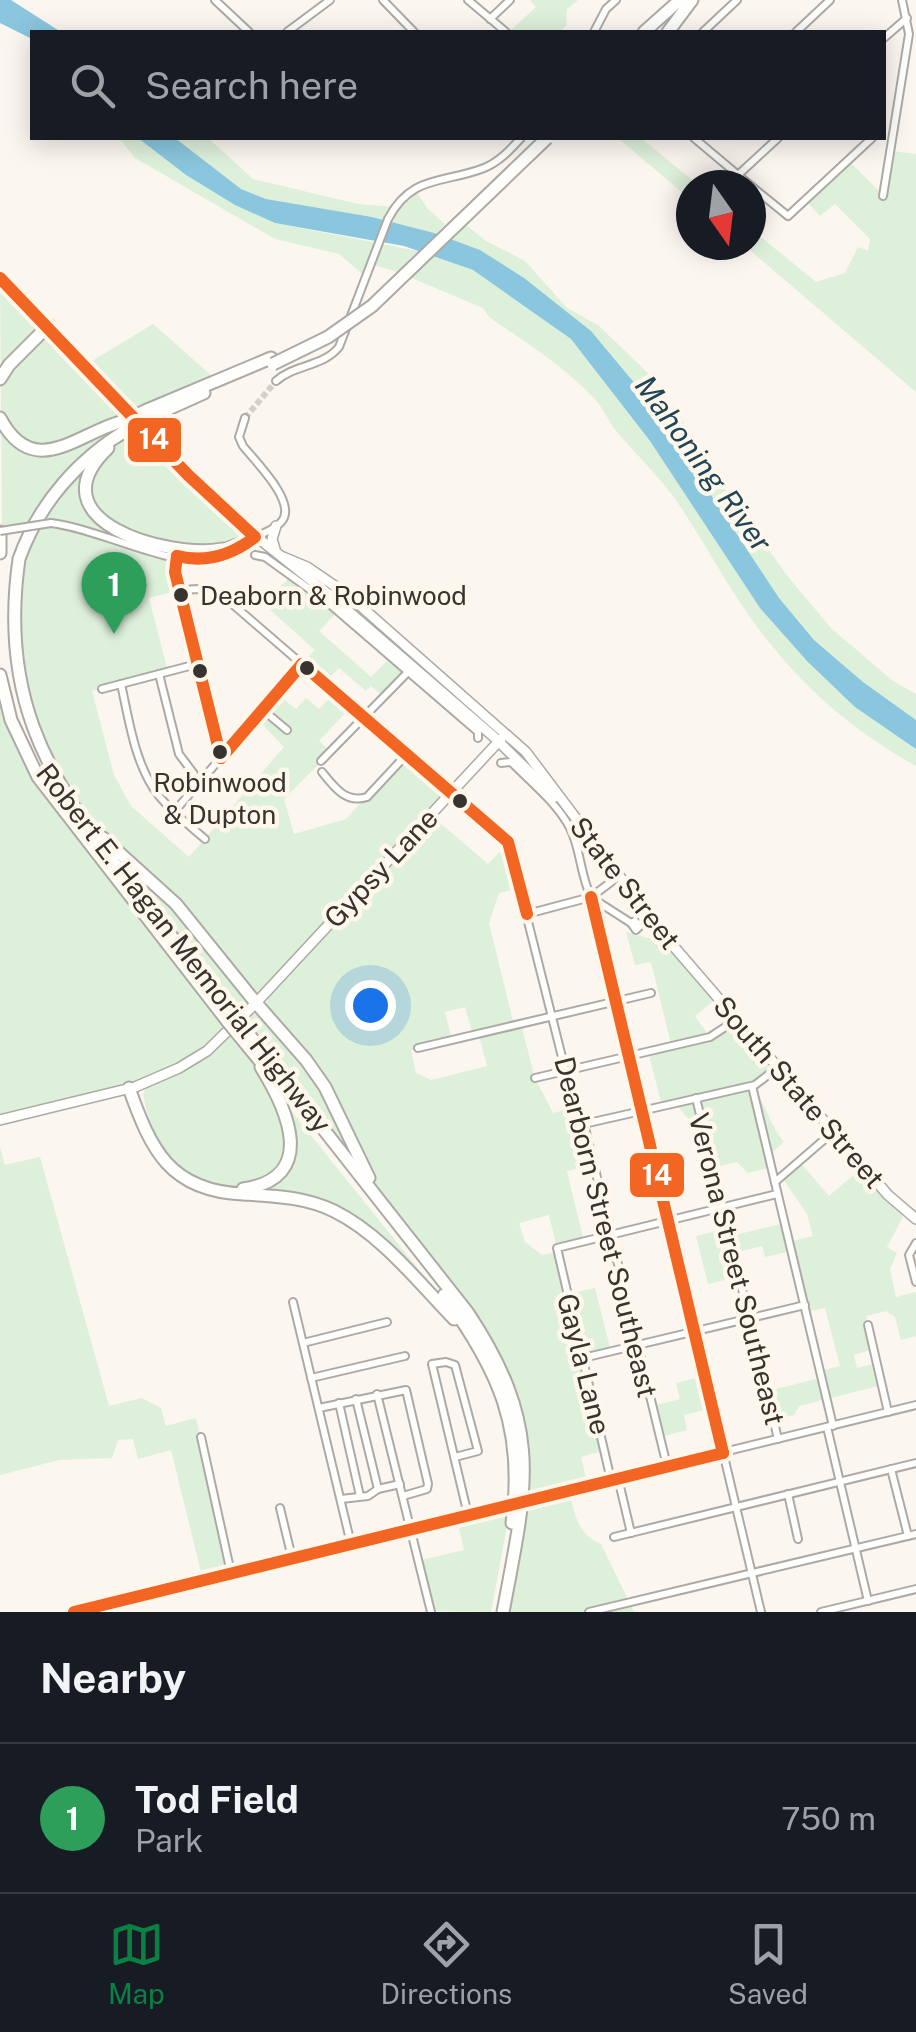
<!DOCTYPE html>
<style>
body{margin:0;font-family:"Public Sans",sans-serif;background:#242831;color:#f1f3f6}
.compass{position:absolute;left:676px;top:170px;width:90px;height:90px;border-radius:50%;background:#171b24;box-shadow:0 5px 25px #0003;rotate:166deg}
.you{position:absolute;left:370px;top:1005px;width:35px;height:35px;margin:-25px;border:8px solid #fff;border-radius:50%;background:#1a73e8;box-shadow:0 0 0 15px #1a73e833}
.badge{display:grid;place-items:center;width:65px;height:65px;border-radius:50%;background:#0b8043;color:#fff;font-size:32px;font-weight:700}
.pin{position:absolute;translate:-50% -82px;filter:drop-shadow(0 2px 5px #0008)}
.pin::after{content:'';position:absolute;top:52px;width:35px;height:30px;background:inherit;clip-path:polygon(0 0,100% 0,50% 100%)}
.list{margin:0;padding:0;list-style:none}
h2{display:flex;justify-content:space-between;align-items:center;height:130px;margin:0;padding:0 40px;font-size:42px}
h2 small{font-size:32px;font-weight:400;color:#9ea1a6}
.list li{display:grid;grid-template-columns:65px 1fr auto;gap:30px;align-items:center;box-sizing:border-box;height:150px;padding:0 40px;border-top:2px solid #363941}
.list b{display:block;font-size:38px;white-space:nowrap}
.list p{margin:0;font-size:32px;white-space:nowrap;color:#9ea1a6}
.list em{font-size:32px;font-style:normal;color:#9ea1a6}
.icon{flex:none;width:55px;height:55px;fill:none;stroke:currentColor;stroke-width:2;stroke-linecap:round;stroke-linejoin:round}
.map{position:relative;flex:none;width:916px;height:1612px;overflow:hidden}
.search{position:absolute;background:#171b24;box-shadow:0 5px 25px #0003;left:30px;right:30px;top:30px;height:110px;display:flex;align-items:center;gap:25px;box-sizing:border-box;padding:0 35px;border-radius:0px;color:#9ea1a6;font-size:38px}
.sheet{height:280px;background:#171b24}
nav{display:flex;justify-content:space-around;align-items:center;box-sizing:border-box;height:140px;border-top:2px solid #363941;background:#171b24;font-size:28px;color:#9ea1a6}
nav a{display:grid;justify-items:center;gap:5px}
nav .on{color:#0b8043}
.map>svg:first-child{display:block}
.green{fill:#ddf0da;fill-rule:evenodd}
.water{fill:#8ac6de}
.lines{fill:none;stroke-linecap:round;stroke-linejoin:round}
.minor-tunnel{stroke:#d4cfc9;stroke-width:6;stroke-dasharray:6 3;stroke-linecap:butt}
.minor-casing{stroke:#adaaa5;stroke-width:10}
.major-casing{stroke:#adaaa5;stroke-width:12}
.highway-casing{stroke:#adaaa5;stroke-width:15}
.minor{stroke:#fefefd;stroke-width:6}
.major{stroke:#fefefd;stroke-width:9}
.highway{stroke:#fefefd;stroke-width:11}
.minor-bridge-casing{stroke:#adaaa5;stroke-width:10;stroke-linecap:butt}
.highway-bridge-casing{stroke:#adaaa5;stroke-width:15;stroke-linecap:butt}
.minor-bridge{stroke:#fefefd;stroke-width:6}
.highway-bridge{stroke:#fefefd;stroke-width:11}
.bus-1-casing{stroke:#fff7ec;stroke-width:20}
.bus-1{stroke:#f26522;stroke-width:12}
.bus-dot{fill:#37332e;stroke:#fff7ec;stroke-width:4}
.labels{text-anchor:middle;stroke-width:9;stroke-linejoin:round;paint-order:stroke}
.bus-label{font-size:26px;fill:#37332e;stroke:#fff7ec;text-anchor:start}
.street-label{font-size:28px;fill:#37332e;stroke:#fff7ec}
.water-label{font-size:30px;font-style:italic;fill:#1f4556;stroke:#fff7ec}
.line-badge{stroke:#fff7ec;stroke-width:4}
.badge-label{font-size:28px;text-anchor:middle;font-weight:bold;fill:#fff}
</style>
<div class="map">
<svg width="916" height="1612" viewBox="0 0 916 1612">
<rect width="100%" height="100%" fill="#fbf6f0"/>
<g class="green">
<path d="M530,0h48l-11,9 -1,17 -6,6h-51l27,-25z"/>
<path d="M119,138h19l48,37 49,30 40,18 143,28 -21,21 -26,-8 -5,13 -27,-23 -64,-15 -140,-81z"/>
<path d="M175,138h33l45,41 105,25 37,3 19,-19 14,21 17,15 -9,10 -64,-17 -106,-18 -25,-10z"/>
<path d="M618,138h23l57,47h-7v15z"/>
<path d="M890,151l26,3v238l-172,-147h7v-16l65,53 29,-9 13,-26 10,4 2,-12 -35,-35 -15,12 -15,-16 43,-40 35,35z"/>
<path d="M465,224l21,17 39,20 42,47 31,17 51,49 30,40 34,59 76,105 43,51 61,52 23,13v26l-53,-38 -49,-42 -35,-42 -133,-200 -197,-160z"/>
<path d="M432,256l41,14 98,69 79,102 110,167 156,141v17c-61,-34 -113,-78 -155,-134 -30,-39 -52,-82 -79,-123 -18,-28 -42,-50 -64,-76 -10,-11 -15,-27 -26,-37 -31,-32 -67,-54 -103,-79l-6,-9 -74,-31z"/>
<path d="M0,278l87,86 66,-40 59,52 -3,7 -73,33 119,121 -60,18 -18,1 3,34 -31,8 19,74 -76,19 22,84 17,31 58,51 95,-110 -28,-29 21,-24 19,15 10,-11 13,11 16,-16 16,14 -32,34 12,11 -47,47 10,35 52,-15 61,-65 45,39 -20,23 56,48 21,-21 11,45 -21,5 -10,30 25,102 7,-1 14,54 18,35 26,-7 15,58 -27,7 17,71 -27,6 -8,-33 -30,8 6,19 17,13 16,-3 9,42 28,-6 16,64 -28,6 23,92 -25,7 7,29 -19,5c6,23 8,43 32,53l33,68h-127c8,-42 20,-85 21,-127 5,-128 -85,-200 -150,-298 -17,-25 -25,-55 -40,-81 -21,-34 -49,-66 -72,-98l2,-11 -7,-7 -8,2c-79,-84 -232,-214 -242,-332 -5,-48 9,-89 27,-132l42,-1 -26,-7 -52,7zM465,1007l8,28h6l8,31 -56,14 -15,-7 -5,-23 41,-10 -7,-28z"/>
<path d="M291,576l47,35 -19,20 52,46 20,-20 17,15 -24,25 -13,-11 -5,5 -27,-23 -15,15 -22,-19 13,-14 -48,-43 8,-10 -2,-3z"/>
<path d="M0,703l17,47 17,30 219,279c10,16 26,35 31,54 22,84 -79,93 -119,39 -13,-17 -18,-38 -22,-58l4,-8 -147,34z"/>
<path d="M107,846l57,49 84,103v7l-9,9 7,8 7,-8h7l34,36 30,41 32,73z"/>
<path d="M626,932l22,6 15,-4 54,64 -22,18 14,20 27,-16 41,48 -24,18c13,19 16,38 31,56l-15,13 3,12 -24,6 -11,-11 -24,6 -7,-28 -31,-37 -13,3 -14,-55 23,-7 -20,-82 -16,3z"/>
<path d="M284,1102l168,209 -103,-94 -93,-28 32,-26z"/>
<path d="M0,1147l5,18 35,-8 69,249 33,-8 19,10 5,18 30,-8 35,155 -28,7 -32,-130 -33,9 -5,-20 -15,1 -6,18 -53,2 -59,15z"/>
<path d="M799,1161l30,35 34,-29 43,44 -19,36 10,6 -7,16 6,28 20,-5v44l-15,4 -6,-23 -9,-6 -20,5 8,33 -20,6 3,13 20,-5 5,22 -83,21 -5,9 -20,5 -7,-29 54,-13 -1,-7 20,-5 -15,-58 -19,4 -15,-61 -26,6 -3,-11 -28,7 4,15 -14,12 -16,4 -12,-48 32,-8 3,8 54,-13 4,19 24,-6 -6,-22 -26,-38z"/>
<path d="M704,1376l8,32 -28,7 3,15 -27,7 -8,-31 28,-7 -4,-16z"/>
<path d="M510,1510l-19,102 -57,-1 -13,-51 43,-10 -6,-26z"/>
</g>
<g class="water">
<path d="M0,0h11l50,32h-29v7l-32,-16z"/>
<path d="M138,138h37l66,51 25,10 106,18 62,16 46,17 44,28 67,53 55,66 133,201 35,42 49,42 53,38v29l-61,-42 -48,-46 -47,-53 -110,-167 -79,-102 -98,-69 -69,-24 -129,-23 -40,-18 -49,-30z"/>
</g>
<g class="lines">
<path class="minor-tunnel" d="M245,418l31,-37"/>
<g class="minor-casing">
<g id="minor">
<path d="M215,0l34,32"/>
<path d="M383,0l31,32"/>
<path d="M468,0l38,32"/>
<path d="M490,19l20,-19"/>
<path d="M287,32l43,-32"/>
<path d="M594,32l12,-23 10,-9"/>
<path d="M703,32l34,-32"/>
<path d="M796,32l34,-32"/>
<path d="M884,38l23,-20"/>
<path d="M694,138l56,47"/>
<path d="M738,175l40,-37"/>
<path d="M751,186l37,30 84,-78"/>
<path d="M883,196l26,-162 -7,-34"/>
<path d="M276,381c19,-17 47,-14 63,-34l49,-128c24,-45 55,-35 96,-51 15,-6 26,-18 37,-30"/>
<path d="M245,418l-6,19 4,9c12,15 54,56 39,75 -6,8 -19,12 -28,17"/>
<path d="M51,523c44,5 114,41 152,37 13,-2 25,-8 37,-13"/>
<path d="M255,555l10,2 61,44 152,131v6"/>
<path d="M177,556l-2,16 46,186"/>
<path d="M180,590l19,-1 24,7 285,246 59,235 17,47 83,342"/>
<path d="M159,674l20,80 21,28"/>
<path d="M121,684c8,36 14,82 38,112 13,16 30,29 46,43"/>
<path d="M102,689l95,-25"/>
<path d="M263,710l24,20"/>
<path d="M321,761l87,-89"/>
<path d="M501,763l10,-1c20,20 46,41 59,66 11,22 10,47 21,69l170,715"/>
<path d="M322,772c12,15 24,32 45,25l40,-43"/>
<path d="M174,812l128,-148"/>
<path d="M592,898l39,25"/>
<path d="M527,914l64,-17 28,-21"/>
<path d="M635,921l5,5 -4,4 -5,-7z"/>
<path d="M418,1048l233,-55"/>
<path d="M535,1078l175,-41 26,-17"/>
<path d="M752,1086l81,340"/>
<path d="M696,1098l82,341"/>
<path d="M584,1124l171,-39 22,-17"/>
<path d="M775,1182l58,-50"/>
<path d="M916,1243l-7,12 7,27"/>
<path d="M293,1302l58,242"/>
<path d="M868,1325l20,87"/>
<path d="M303,1343l84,-21"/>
<path d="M583,1358l222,-53"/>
<path d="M311,1378l94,-22"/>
<path d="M377,1394l54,218"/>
<path d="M356,1399l22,90 22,-5"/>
<path d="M339,1403l21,93"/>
<path d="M319,1408l87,-18 22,94 -1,5 -24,7"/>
<path d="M827,1427l41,174"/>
<path d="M201,1437l30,136"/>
<path d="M455,1457l23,-6 -23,-86 -9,-3 -14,2 36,151"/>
<path d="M891,1469l17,67"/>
<path d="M618,1478l13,55"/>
<path d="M611,1480l-54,-232 220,-54"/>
<path d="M788,1494l10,45"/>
<path d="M536,1498l380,-93"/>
<path d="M341,1499l27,-3 10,-7"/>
<path d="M280,1508l12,50"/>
<path d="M614,1537l302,-74"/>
<path d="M74,1612l424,-104"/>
<path d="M589,1612l327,-78"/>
<path d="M821,1612l95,-23"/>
</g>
</g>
<g class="major-casing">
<g id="major">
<path d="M0,278l243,248 89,71 162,140 61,60"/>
<path d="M222,549l33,-12"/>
<path d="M275,549l-3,-10 4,-13"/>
<path d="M283,557l24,10 41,28 178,157 137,182 225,261 28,24"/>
<path d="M0,1120l135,-33 44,-19 28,-17 49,-48 245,-264"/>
</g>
</g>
<g class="highway-casing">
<g id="highway">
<path d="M644,32l36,-32"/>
<path d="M668,32l24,-32"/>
<path d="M0,379l9,-14 40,-40"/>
<path d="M147,410l124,-52"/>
<path d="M153,416l51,-23"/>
<path d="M0,418c34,65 80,13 124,3"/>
<path d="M130,428c-51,30 -91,75 -111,131 -19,132 24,213 100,310 37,48 75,96 113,144"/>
<path d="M108,448c-76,73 60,111 114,101"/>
<path d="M0,532v21"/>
<path d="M0,675l11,45 27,57 190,245"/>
<path d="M103,838l73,66 80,99 50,57 19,27 44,91"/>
<path d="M243,1027l225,286c76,115 59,172 35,299"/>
<path d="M237,1033l32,39"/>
<path d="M129,1088c22,62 41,103 114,106 32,2 62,3 91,17 47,23 84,71 120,108"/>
<path d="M243,1189c76,-11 44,-80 18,-122"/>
<path d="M444,1295c55,75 81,134 68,228"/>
</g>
</g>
<use href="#minor" class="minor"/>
<use href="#major" class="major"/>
<use href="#highway" class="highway"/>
<g class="minor-bridge-casing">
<g id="minor-bridge">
<path d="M0,531l51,-8"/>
<path d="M498,1508l38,-10"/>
</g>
</g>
<g class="highway-bridge-casing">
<g id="highway-bridge">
<path d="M273,364l55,-27 44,-31 175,-168"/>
<path d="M124,421l23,-11"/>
<path d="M130,428l23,-12"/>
<path d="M232,1013l11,14"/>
<path d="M228,1022l9,11"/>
</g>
</g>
<use href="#minor-bridge" class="minor-bridge"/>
<use href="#highway-bridge" class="highway-bridge"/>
<g class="bus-1-casing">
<g id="bus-1">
<path d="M0,278l188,197 67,62c-23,18 -50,26 -78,19"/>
<path d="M177,556l-2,16 46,186"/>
<path d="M302,664l206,178 19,72"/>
<path d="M221,758l81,-94"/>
<path d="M591,897l132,556"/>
<path d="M74,1612l649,-159"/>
</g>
</g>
<use href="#bus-1" class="bus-1"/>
</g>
<g class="bus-dot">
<circle cx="181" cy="595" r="9"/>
<circle cx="307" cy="668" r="9"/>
<circle cx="200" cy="671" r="9"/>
<circle cx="220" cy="752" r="9"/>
<circle cx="460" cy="801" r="9"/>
</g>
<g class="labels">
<g class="bus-label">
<text x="200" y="605">Deaborn &amp; Robinwood</text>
<text x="220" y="792" text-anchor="middle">Robinwood<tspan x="220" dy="32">&amp; Dupton</tspan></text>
</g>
<g class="street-label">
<text transform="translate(381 868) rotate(-47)" y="10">Gypsy Lane</text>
<text transform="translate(625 883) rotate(52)" y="10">State Street</text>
<text transform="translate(184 948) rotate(52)" y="10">Robert E. Hagan Memorial Highway</text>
<text transform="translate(799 1092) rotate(49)" y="10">South State Street</text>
<text transform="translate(606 1227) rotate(76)" y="10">Dearborn Street Southeast</text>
<text transform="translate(737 1269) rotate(76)" y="10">Verona Street Southeast</text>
<text transform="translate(584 1364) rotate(76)" y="10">Gayla Lane</text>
</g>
<g class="water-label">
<text transform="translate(703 464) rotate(54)" y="10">Mahoning River</text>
</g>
</g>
<g class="line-badge">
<rect x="126" y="416" width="57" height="48" rx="10" fill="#f26522"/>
<rect x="628" y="1151" width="58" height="48" rx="10" fill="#f26522"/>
</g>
<g class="badge-label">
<text x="154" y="449">14</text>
<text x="657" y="1185">14</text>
</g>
</svg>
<svg class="compass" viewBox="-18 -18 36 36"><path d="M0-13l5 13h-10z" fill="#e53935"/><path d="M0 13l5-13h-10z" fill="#9ea1a6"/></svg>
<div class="you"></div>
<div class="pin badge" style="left:114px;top:634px;background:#2e9e5b">1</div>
<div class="search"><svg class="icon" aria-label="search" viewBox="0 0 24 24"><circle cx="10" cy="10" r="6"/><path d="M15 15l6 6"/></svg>Search here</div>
</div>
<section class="sheet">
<h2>Nearby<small></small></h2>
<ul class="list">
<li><span class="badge" style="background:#2e9e5b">1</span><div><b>Tod Field</b><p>Park</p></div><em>750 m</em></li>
</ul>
</section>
<nav>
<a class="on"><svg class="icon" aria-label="map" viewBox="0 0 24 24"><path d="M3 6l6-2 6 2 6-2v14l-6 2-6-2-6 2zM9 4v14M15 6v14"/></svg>Map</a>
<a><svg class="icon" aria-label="directions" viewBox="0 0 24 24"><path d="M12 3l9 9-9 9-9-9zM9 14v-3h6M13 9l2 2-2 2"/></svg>Directions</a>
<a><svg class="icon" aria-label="saved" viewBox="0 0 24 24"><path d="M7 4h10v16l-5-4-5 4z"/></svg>Saved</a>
</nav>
